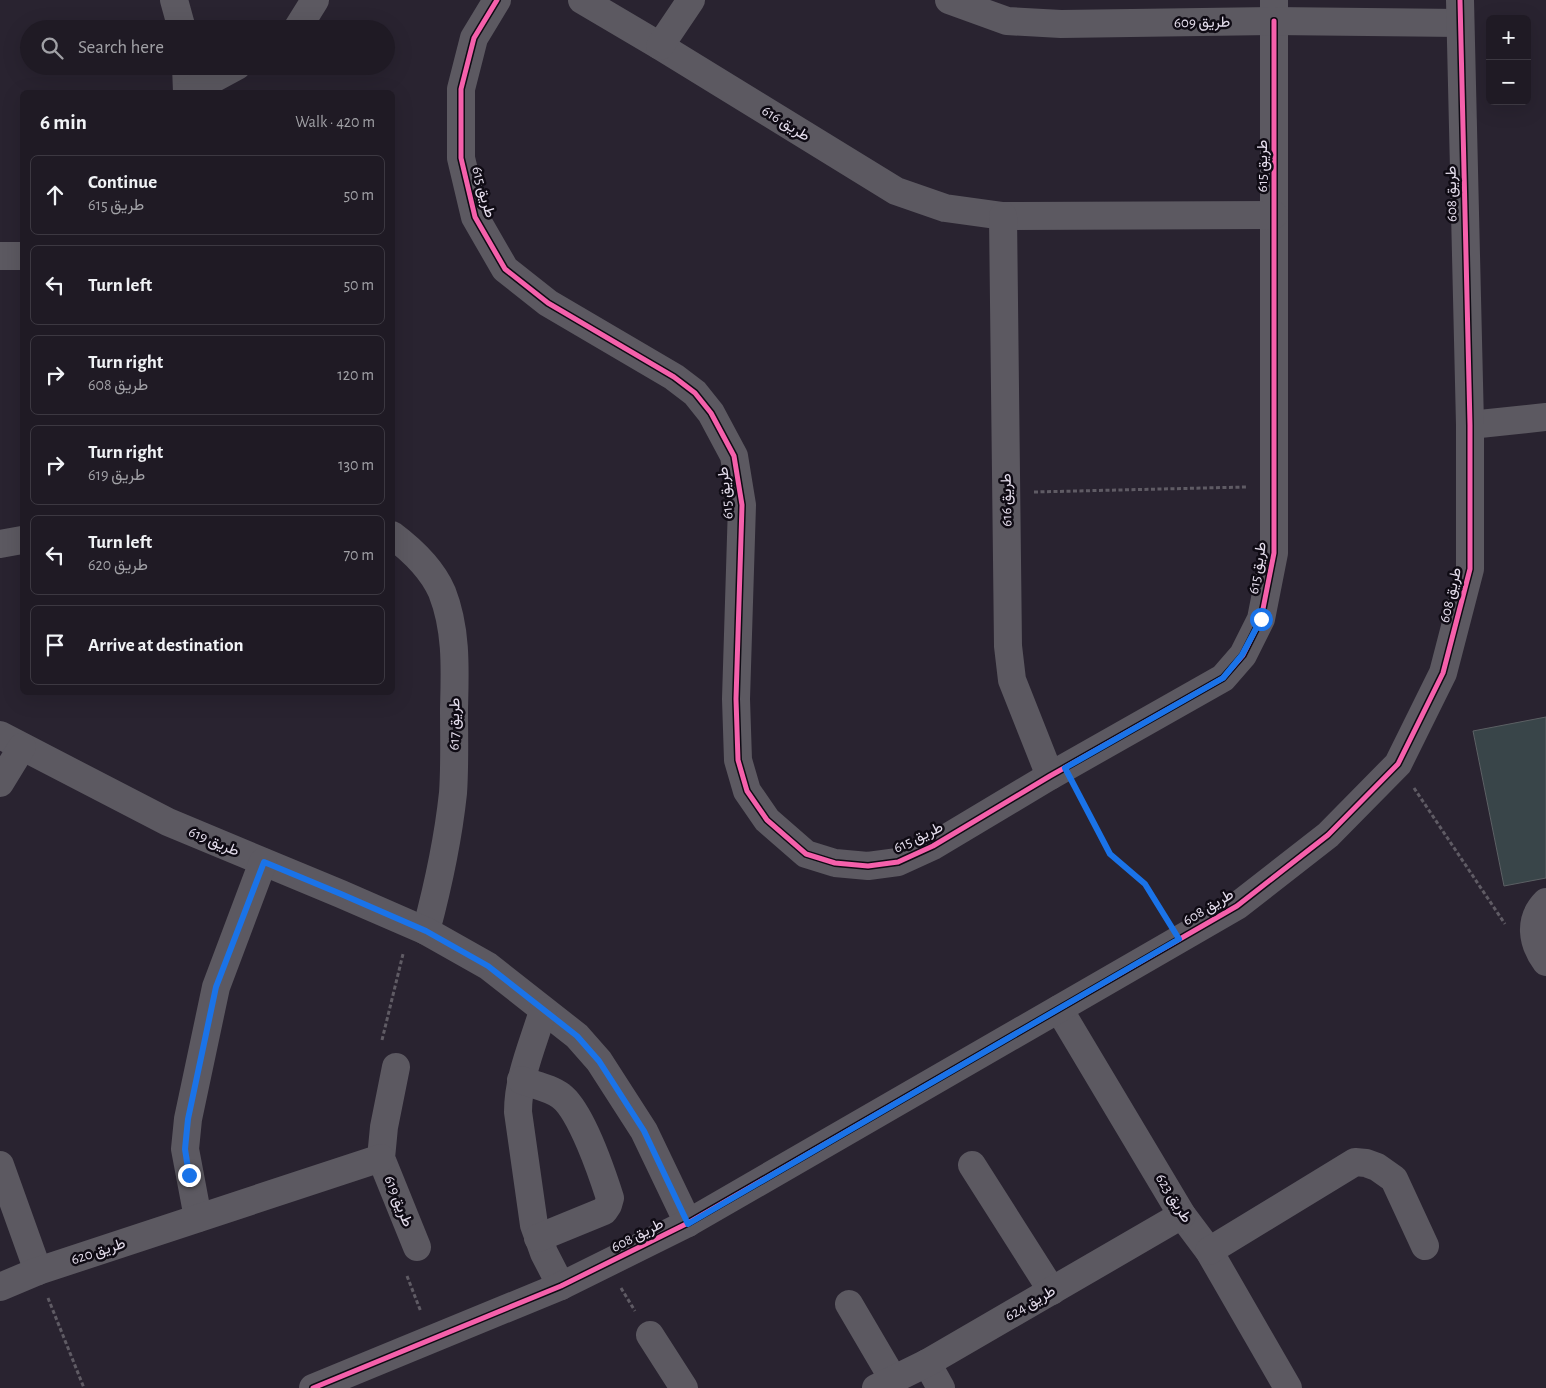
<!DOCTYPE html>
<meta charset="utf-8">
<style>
body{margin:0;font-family:"Alegreya Sans",Vazirmatn,sans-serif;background:#2c2731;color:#f1f3f6}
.controls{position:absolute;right:15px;top:15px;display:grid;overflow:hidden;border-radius:8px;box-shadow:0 5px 20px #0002}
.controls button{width:45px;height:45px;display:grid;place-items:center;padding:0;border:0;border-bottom:1px solid #3c3841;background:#1f1a24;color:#f1f3f6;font:25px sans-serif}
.stop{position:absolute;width:15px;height:15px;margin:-11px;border:4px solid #1a73e8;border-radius:50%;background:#fff}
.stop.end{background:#1a73e8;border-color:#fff;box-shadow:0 1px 5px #0008}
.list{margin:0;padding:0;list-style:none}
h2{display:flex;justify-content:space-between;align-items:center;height:65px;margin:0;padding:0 20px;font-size:21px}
h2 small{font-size:16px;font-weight:400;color:#a1a1a6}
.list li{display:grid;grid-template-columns:32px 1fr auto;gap:15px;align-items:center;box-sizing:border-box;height:80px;margin:0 10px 10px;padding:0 10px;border:1px solid #3c3841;border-radius:8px}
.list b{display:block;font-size:19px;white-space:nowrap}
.list p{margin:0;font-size:16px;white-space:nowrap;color:#a1a1a6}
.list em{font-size:16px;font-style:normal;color:#a1a1a6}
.icon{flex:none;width:28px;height:28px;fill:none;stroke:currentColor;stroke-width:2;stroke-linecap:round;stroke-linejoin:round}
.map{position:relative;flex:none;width:1546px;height:1388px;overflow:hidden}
.search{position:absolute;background:#1f1a24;box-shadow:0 5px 20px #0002;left:20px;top:20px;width:375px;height:55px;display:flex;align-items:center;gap:12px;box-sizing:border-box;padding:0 18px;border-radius:28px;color:#a1a1a6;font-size:19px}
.panel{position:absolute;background:#1f1a24;box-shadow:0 5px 20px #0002;left:20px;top:90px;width:375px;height:605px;border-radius:8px}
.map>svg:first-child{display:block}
.building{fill:#394549;stroke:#5c6064}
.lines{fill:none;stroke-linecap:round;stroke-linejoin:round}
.path{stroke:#5f5b64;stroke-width:3;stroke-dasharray:4 2.5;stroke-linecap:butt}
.minor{stroke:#5c5961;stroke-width:28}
.cycleway-casing{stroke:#0f0b14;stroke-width:8}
.cycleway{stroke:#f560ab;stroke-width:5}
.route{stroke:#1a73e8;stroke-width:6}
.labels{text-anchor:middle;stroke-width:5;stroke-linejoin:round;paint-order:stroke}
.street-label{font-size:15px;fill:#e5deed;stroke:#0f0b14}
</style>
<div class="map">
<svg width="1546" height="1388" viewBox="0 0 1546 1388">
<rect width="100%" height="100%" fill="#292330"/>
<path class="building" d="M1546,717v161l-42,8 -31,-155z"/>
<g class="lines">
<g class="path">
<path d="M1034,492l212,-5"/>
<path d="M1414,788l91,136"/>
<path d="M1078,793l32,61 35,30 19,31"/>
<path d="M382,1040l21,-86"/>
<path d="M407,1276l14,36"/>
<path d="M621,1288l14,23"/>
<path d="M48,1298l36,90"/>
</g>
<g class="minor">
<path d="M174,0l8,29"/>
<path d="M497,0l-23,38 -13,51v69l14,59 30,52 43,34 126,74 21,16 16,20 23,43 8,49 -6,194 2,61 9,31 20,29 39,34 29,9 33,3 30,-4 35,-16 117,-70 173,-98 20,-23 18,-36 13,-66v-553"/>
<path d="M582,0l78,46 236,145 49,17 58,8 271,-1"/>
<path d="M949,0l58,21 54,3 213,-3 186,2"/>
<path d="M297,29l18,-29"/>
<path d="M660,46l31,-46"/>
<path d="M186,66l1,26"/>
<path d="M189,92l48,-26"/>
<path d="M1003,216l5,430 4,34 38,96"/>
<path d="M0,256h22"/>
<path d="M1470,425l76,-8"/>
<path d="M392,535c20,15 40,34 50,57 15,38 13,78 12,117 0,28 1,56 -1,84 -5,47 -15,93 -27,138"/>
<path d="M0,544l22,-4"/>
<path d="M0,735l168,87 173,72 85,37 62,35 89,70 22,25 45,70 44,92"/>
<path d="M0,783l22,-36"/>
<path d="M1546,902c-18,18 -14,41 0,60"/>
<path d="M1059,1009l123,206 27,36 79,137"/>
<path d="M543,1011c-10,33 -25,66 -25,101l16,113 10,28 17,33"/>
<path d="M396,1067l-12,60 -3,31 36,89"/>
<path d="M521,1080c13,5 30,8 40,16 20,15 41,77 49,102l-2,7 -4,6 -66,27"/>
<path d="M0,1165l38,106"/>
<path d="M972,1165l80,126"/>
<path d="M198,1218l-13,-69 3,-30 28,-132 47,-125"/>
<path d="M1209,1251l146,-89 11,1 11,4 17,12 31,67"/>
<path d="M0,1287l38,-16 343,-113"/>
<path d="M849,1304l44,75"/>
<path d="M650,1335l34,53"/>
<path d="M927,1363l14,25"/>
<path d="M313,1388l248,-102 127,-63 549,-317 91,-71 70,-71 45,-91 27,-104v-144l-10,-425"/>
<path d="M876,1388l51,-25 255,-148"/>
</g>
<g class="cycleway-casing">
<g id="cycleway">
<path d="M497,0l-23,38 -13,51v69l14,59 30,52 43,34 126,74 21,16 16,20 23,43 8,49 -6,194 2,61 9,31 20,29 39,34 29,9 33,3 30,-4 35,-16 117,-70 173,-98 20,-23 18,-36 13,-66v-532"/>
<path d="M313,1388l248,-102 127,-63 549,-317 91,-71 70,-71 45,-91 27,-104v-144l-10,-425"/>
</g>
</g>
<use href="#cycleway" class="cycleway"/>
</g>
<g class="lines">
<path class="route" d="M189,1175l-4,-26 3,-30 28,-132 48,-125 77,32 85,37 62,35 89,70 22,25 45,70 44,93 491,-285 -34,-55 -35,-30 -45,-86 158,-90 19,-23 19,-36"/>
</g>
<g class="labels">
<g class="street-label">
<text transform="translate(1202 22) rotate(-1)" y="5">طريق 609</text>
<text transform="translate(786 123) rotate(32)" y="5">طريق 616</text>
<text transform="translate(1262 166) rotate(-90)" y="5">طريق 615</text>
<text transform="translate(484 192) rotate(74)" y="5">طريق 615</text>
<text transform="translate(1451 194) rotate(-91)" y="5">طريق 608</text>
<text transform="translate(725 493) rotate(-96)" y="5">طريق 615</text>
<text transform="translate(1006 500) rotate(-91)" y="5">طريق 616</text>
<text transform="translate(1257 568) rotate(-81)" y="5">طريق 615</text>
<text transform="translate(1450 595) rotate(-77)" y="5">طريق 608</text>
<text transform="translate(454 724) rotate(-89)" y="5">طريق 617</text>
<text transform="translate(918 837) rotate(-26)" y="5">طريق 615</text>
<text transform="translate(214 841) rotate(23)" y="5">طريق 619</text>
<text transform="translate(1208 907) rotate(-31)" y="5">طريق 608</text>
<text transform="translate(1174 1198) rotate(58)" y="5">طريق 623</text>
<text transform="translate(399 1201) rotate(68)" y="5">طريق 619</text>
<text transform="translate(637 1235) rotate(-27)" y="5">طريق 608</text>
<text transform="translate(98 1251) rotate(-18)" y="5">طريق 620</text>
<text transform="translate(1030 1303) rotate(-30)" y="5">طريق 624</text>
</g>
</g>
</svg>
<div class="controls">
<button>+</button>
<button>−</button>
</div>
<div class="stop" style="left:1261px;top:619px"></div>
<div class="stop end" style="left:189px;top:1175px"></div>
<div class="search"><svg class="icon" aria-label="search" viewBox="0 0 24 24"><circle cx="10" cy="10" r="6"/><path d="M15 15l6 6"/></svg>Search here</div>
<section class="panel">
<h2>6 min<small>Walk · 420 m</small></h2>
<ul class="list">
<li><svg class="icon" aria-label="ahead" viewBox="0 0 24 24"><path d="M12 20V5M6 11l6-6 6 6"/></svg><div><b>Continue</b><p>طريق 615</p></div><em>50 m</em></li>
<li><svg class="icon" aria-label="left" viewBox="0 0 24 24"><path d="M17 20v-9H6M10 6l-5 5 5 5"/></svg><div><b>Turn left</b></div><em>50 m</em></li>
<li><svg class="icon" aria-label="right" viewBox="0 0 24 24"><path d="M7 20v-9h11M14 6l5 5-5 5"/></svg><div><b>Turn right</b><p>طريق 608</p></div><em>120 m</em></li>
<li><svg class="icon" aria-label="right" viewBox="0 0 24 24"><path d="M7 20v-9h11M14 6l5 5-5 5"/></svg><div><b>Turn right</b><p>طريق 619</p></div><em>130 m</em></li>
<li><svg class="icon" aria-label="left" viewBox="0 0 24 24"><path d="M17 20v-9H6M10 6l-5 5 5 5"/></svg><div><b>Turn left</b><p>طريق 620</p></div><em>70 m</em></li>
<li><svg class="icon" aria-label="arrive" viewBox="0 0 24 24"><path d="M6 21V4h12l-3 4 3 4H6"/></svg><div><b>Arrive at destination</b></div></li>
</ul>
</section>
</div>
